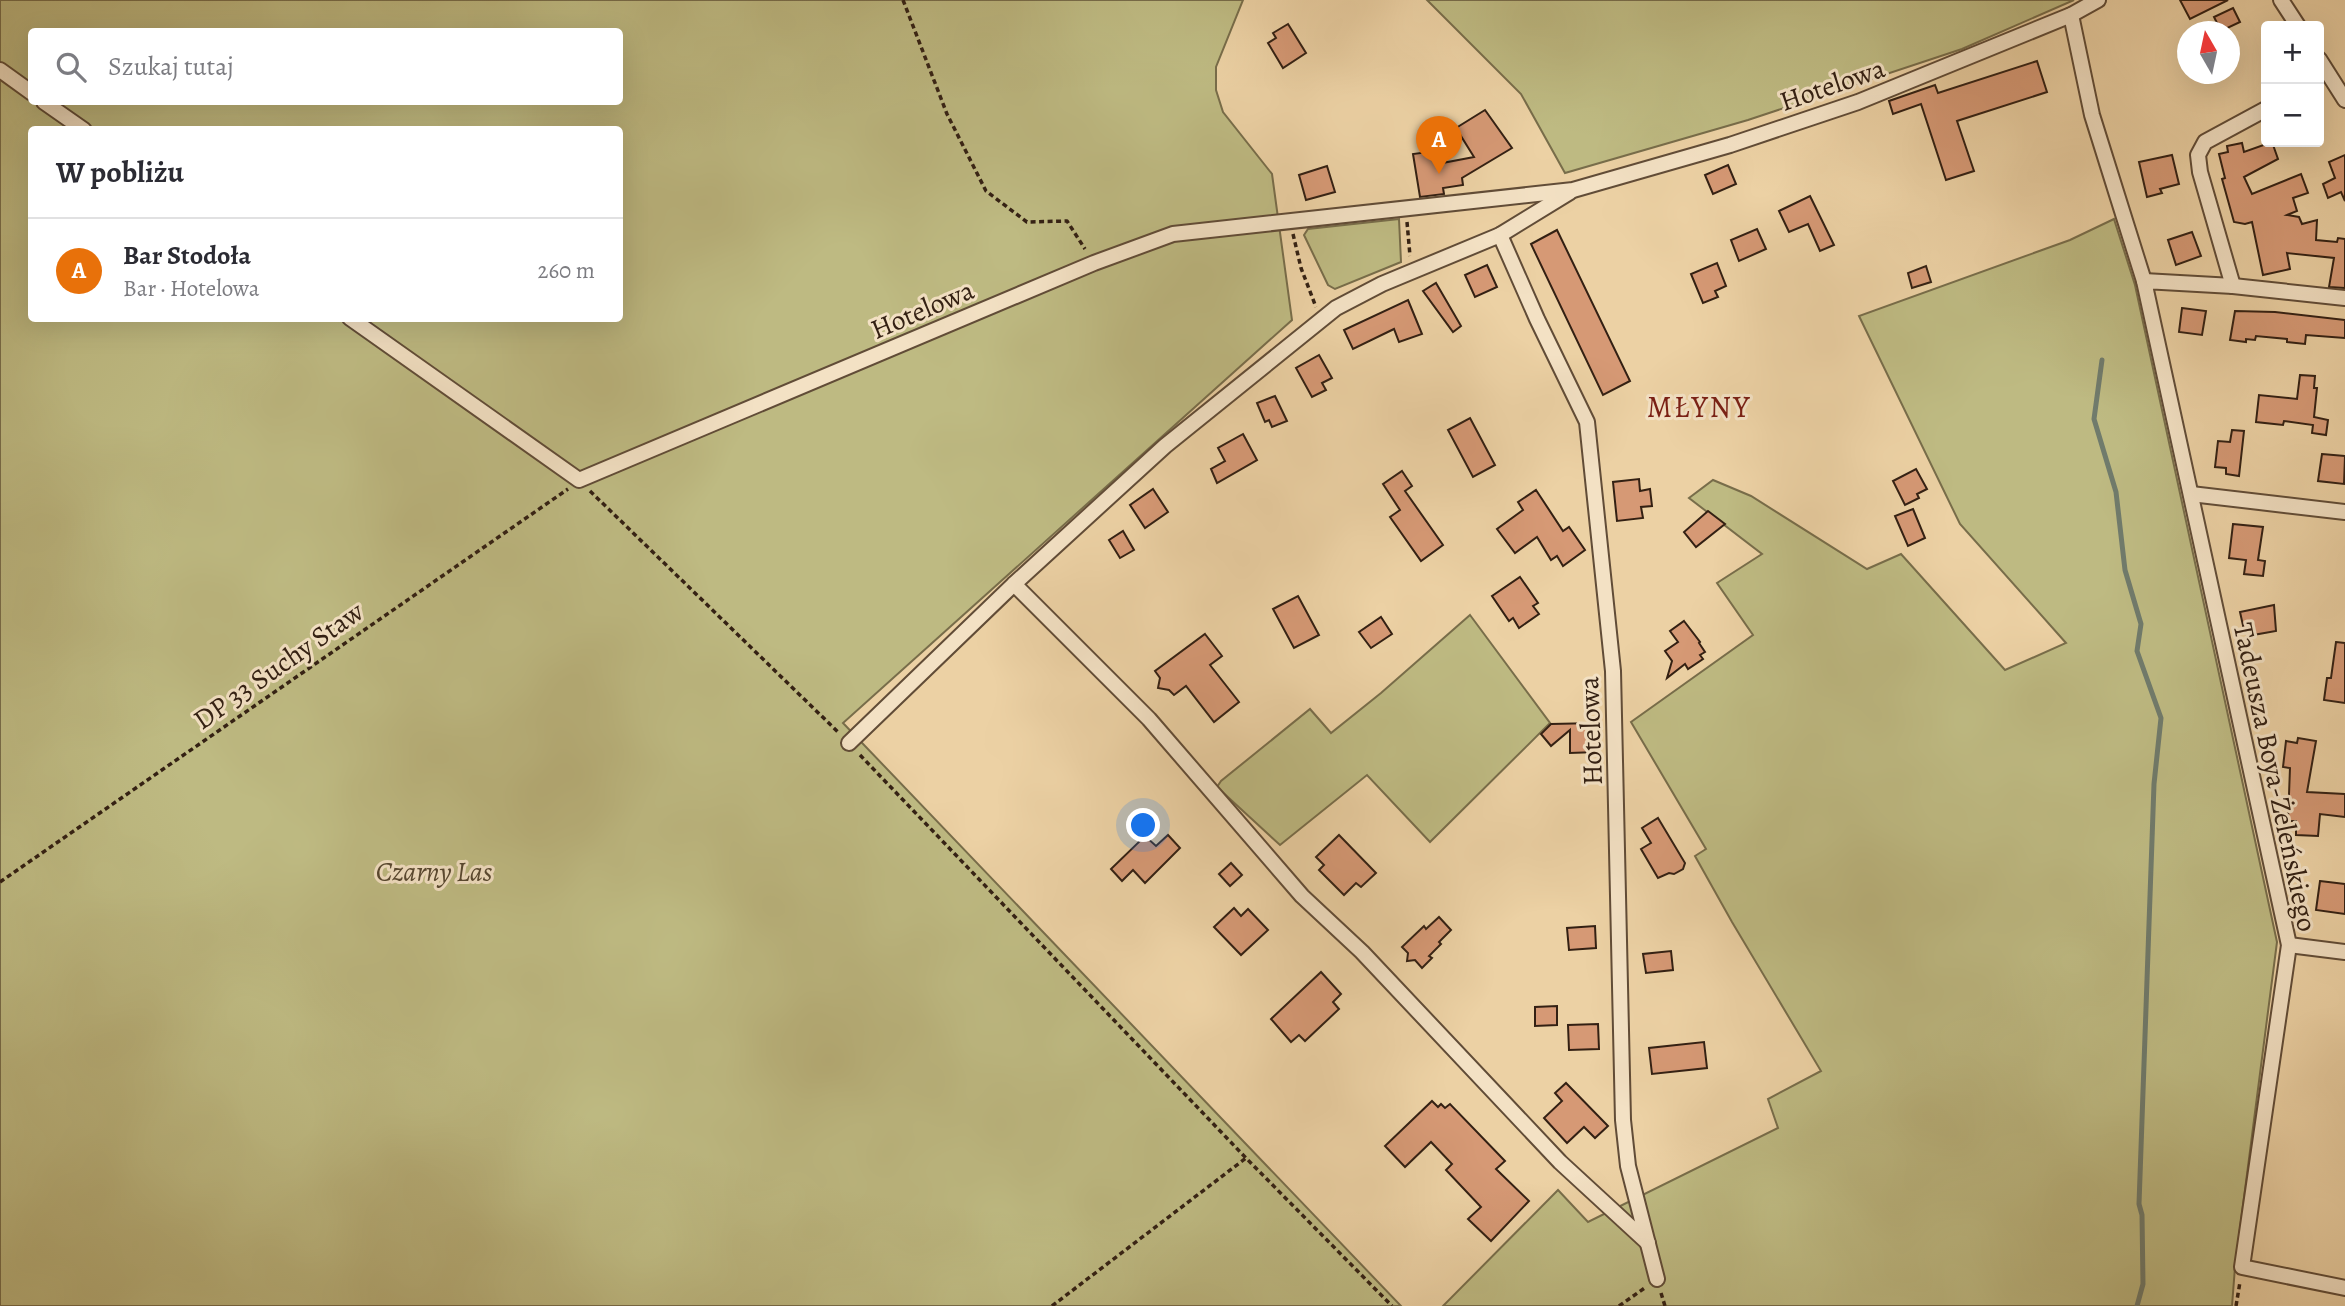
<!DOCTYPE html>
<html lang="pl">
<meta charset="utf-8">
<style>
body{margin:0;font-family:Alegreya,serif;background:#f7f7f7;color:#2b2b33}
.controls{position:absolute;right:21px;top:21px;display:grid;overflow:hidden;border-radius:7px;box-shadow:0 7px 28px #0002}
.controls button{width:63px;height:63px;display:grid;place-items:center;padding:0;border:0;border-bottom:2px solid #e1e1e2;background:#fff;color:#2b2b33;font:35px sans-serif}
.compass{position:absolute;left:2177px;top:21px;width:63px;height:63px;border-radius:50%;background:#fff;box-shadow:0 7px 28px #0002;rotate:351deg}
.you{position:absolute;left:1144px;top:826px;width:24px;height:24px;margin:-18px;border:5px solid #fff;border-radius:50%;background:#1a73e8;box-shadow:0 0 0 10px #1a73e833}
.badge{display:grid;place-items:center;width:46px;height:46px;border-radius:50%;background:#0f766e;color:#fff;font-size:23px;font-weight:700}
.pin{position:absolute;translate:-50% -58px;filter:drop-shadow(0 2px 4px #0008)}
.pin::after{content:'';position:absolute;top:37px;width:24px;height:21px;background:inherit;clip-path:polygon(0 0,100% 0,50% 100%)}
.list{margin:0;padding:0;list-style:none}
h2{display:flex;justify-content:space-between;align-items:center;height:91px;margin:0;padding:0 28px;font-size:30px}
h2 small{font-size:23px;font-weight:400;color:#7c7c81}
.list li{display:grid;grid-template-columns:46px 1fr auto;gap:21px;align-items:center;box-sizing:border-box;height:105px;padding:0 28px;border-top:2px solid #e1e1e2}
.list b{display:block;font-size:26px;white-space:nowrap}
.list p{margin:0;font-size:23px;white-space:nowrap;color:#7c7c81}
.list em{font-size:23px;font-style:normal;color:#7c7c81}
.icon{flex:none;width:38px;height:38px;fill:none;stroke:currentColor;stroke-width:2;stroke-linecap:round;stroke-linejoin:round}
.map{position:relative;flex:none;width:2345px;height:1306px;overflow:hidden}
.search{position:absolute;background:#fff;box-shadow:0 7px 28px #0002;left:28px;top:28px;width:595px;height:77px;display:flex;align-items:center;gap:18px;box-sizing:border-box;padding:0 24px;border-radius:7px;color:#7c7c81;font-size:26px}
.panel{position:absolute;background:#fff;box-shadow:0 7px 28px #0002;left:28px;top:126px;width:595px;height:196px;border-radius:7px}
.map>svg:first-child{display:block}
.green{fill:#beba82;stroke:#786d4a;stroke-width:2;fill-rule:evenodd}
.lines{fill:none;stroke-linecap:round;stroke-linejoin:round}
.stream{stroke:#707b6c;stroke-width:5}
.building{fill:#d69975;stroke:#332013;stroke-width:2}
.street-casing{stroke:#614c37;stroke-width:18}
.path{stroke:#332013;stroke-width:3.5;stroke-dasharray:5 3.5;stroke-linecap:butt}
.street{stroke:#f3e1c4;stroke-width:14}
.labels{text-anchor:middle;stroke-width:6;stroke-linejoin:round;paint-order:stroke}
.street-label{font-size:28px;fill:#332013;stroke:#f3e1c4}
.park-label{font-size:28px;font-style:italic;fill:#56462f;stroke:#f3e1c4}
.neighbourhood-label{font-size:30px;letter-spacing:2px;fill:#7a1f14;stroke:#f3e1c4}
</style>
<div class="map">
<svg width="2345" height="1306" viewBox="0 0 2345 1306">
<rect width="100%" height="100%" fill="#ecd1a4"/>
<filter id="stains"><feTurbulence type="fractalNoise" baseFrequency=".00286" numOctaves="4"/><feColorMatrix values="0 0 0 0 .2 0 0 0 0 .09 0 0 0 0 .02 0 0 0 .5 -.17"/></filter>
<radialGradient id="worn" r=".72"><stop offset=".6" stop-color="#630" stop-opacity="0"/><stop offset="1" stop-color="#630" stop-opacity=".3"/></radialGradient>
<g class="green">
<path d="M0,0h1243l-27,67v23l7,22 49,62 20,146 -449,403 558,583h-1401zM32,32h588v70h-588zM32,130h588v188h-588z"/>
<path d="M1427,0h647l-112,49 -214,71 -183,53 -44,-79z"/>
<path d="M1399,219l2,43 -66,27 -7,-4 -24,-50 4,-6z"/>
<path d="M2114,219l21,66 142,657 -42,325 -3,39h-789l115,-116 30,32 190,-94 -10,-29 53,-28 -89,-149 -37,-66 11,-7 -75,-127 122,-87 -36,-52 45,-29 -73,-56 24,-18 38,16 116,73 34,-15 104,116 61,-27 -106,-119 -101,-208 211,-76z"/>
<path d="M1470,615l80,108 -120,119 -63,-67 -87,70 -63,-58 4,-6 89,-72 21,24 50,-40z"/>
</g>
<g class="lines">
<path class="stream" d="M2102,360l-8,59 22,73 9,78 16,54 -4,27 24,67 -7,66 -15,420 3,11 1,69 -6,22"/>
</g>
<g class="building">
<path d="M2180,0h48l-38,19z"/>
<path d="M2233,8l7,14 -19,9 -7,-14z"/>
<path d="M1288,24l18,29 -23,15 -15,-25 8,-5 -3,-5z"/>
<path d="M2037,61l10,31 -90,29 17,50 -28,9 -25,-76 -28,10 -4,-13 46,-16 3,8z"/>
<path d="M1485,110l27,38 -50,30 1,7 -20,3 1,6 -24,3 -7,-43 22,-3 2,13 37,-7 -18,-29z"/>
<path d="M2272,142l6,17 -34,18 8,17 49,-20 7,19 -15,5 4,13 -10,4 12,2 3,7 15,-4 -1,20 21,2 1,-4 7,1v49l-16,-1 5,-29 -47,-5 3,16 -27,6 -11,-53 -7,2 -11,-2 -12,-43 3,-1 -6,-24 9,-2 -1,-6 15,-3 2,9z"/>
<path d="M2172,155l7,29 -19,5 2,4 -15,4 -8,-35z"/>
<path d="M2345,155v46l-4,-9 -13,6 -5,-14 12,-6 -6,-16z"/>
<path d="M1728,165l8,19 -23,10 -8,-19z"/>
<path d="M1327,166l8,26 -29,8 -7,-25z"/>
<path d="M1810,196l24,49 -14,6 -12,-27 -19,8 -10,-21z"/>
<path d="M1757,229l9,20 -27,12 -8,-21z"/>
<path d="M1557,230l73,151 -27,14 -72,-151z"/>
<path d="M2192,232l9,24 -25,9 -8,-25z"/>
<path d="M1717,263l9,23 -11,5 3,6 -15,6 -12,-29z"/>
<path d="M1487,265l10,22 -22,10 -10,-22z"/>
<path d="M1926,266l5,16 -19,6 -4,-15z"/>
<path d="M1436,283l25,43 -8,6 -30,-41z"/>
<path d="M1408,300l14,34 -23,8 -5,-13 -41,20 -9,-19z"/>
<path d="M2182,308l24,3 -4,24 -23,-3z"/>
<path d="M2235,311l40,1 70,8v18l-39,-3 -1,9 -18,-2v-3l-31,-3 -1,4 -9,-1v3l-16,-2z"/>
<path d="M1319,355l13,23 -10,5 4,7 -14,7 -16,-29z"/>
<path d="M2300,375l15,1 -1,12h3l-3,29 14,3 -2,15 -14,-2 1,-8 -29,-4 -1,4 -27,-3 3,-27 38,4z"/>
<path d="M1275,396l12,25 -15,6 -3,-7 -4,2 -8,-19z"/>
<path d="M1470,418l25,47 -22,12 -25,-47z"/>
<path d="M2232,430l12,1 -5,45 -13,-2v-6l-11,-1 3,-26 12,1z"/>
<path d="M1243,434l14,26 -40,23 -6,-14 14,-8 -7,-13z"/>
<path d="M2322,454l23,2 -1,28 -26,-3z"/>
<path d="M1916,469l11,20 -10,5 2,4 -14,7 -12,-24z"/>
<path d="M1402,471l10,15 -7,5 38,54 -22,16 -31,-44 10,-7 -17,-26z"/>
<path d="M1639,479l1,12 10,-2 2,17 -11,1 2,11 -26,3 -4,-39z"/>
<path d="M1153,489l15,23 -23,16 -15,-23z"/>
<path d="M1536,490l27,41 6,-4 16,23 -22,16 -6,-10 -6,4 -14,-23 -22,16 -18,-24 26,-19 -5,-8z"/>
<path d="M1913,509l12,29 -17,8 -13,-30z"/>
<path d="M1708,511l17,13 -29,23 -12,-15z"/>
<path d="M2233,524l30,3 -5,33 7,1 -2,15 -19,-2 2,-14 -17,-2z"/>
<path d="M1123,531l11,19 -14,8 -11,-18z"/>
<path d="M1520,577l18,26 -5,3 6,8 -20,14 -6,-10 -4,3 -17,-25z"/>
<path d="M1298,596l21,39 -25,13 -21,-39z"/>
<path d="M2274,605l2,26 -23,4 -1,-6 -8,1 -4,-18z"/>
<path d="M1381,617l11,17 -21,14 -12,-16z"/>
<path d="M1684,621l16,21 -1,1 6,9 -5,3 3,4 -15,10 -3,-5 -18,14 5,-17 -7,-10 13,-9 -8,-11z"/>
<path d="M1205,634l17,22 -12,9 29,37 -25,20 -28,-36 -12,9 -5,-5 -11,-2 2,-10 -5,-7z"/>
<path d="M2336,642l9,1v60l-21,-3 3,-22h4z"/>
<path d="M1596,723l1,29 -27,1v-23l-19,16 -10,-12 10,-10z"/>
<path d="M2298,738l18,3 -9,51 38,2v23l-25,-3 -2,22 -22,-1v-14h-8l2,-53 -7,-1 3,-26 11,2z"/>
<path d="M1658,818l27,45 -2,6 -9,5 -5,-1 -11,5 -17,-29 10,-6 -9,-15z"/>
<path d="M1168,835l12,13 -35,35 -12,-13 -11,11 -11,-12 34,-33 11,10z"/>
<path d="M1339,835l37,38 -15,14 -5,-4 -12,12 -25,-25 5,-5 -8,-8z"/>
<path d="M1231,863l11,12 -12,11 -11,-12z"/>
<path d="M2320,881l25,3v30l-29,-4z"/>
<path d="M1234,908l7,8 7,-7 20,21 -27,25 -27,-28z"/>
<path d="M1439,917l12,13 -12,12 2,2 -12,12 3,2 -10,10 -7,-8 -8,1 1,-8 -6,-6 22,-21 2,3z"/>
<path d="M1595,926l1,22 -27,2 -2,-22z"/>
<path d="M1671,951l2,19 -27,3 -3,-19z"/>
<path d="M1321,972l20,22 -8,8 6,7 -34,32 -6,-6 -8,7 -20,-23z"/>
<path d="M1557,1006v19l-22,1v-19z"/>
<path d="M1598,1024l1,25 -30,1 -1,-25z"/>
<path d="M1704,1042l3,26 -55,6 -3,-26z"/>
<path d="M1566,1083l42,43 -13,12 -11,-11 -17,16 -23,-25 18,-17 -7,-8z"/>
<path d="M1432,1101l6,6 3,-3 4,4 5,-4 55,57 -9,8 33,32 -38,40 -23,-22 13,-12 -35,-37 6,-6 -21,-22 -26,25 -20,-21z"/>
</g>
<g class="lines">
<g class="street-casing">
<g id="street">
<path d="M2281,0l17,26"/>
<path d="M2071,15l21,100 52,166"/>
<path d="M2319,59l26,41"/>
<path d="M0,70l32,23"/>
<path d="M44,102l40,28"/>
<path d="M1500,235l37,84 50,103 26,249 10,449 5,46 29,113"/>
<path d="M2233,286l-33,-114 -2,-17 7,-13 61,-33"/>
<path d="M2345,298l-112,-12 -89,-5 145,664 -47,322 103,21"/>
<path d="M350,318l229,162 515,-217 79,-29 400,-44 157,-45 128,-43 213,-87 27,-15"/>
<path d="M2191,494l154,18"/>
<path d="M1014,584l135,135 153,177 60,56 198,210 88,81"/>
<path d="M849,743l165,-159 151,-138 171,-138 46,-24 118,-49 70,-43"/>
<path d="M2289,945l56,7"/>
</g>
</g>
<g class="path">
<path d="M903,0l44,114 39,77 41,31 40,-1 18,28"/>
<path d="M1407,222l3,34"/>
<path d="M1293,234l8,34 15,39"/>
<path d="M590,491l248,241"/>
<path d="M860,755l386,403 146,148"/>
<path d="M0,882l568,-393"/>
<path d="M1661,1293l4,13"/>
<path d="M1052,1306l194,-148"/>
<path d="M1619,1306l27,-19"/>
<path d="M2236,1306l4,-24"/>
</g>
<use href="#street" class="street"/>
</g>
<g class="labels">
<g class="street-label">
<text transform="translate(1832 84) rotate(-19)" y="10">Hotelowa</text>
<text transform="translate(922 309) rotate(-23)" y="10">Hotelowa</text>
<text transform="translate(278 665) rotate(-35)" y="10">DP 33 Suchy Staw</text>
<text transform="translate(1590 731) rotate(-92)" y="10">Hotelowa</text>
<text transform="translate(2276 777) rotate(78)" y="10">Tadeusza Boya-Żeleńskiego</text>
</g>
<g class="park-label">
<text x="434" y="881">Czarny Las</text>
</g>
<g class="neighbourhood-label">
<text x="1699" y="417">MŁYNY</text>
</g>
</g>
<rect width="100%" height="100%" filter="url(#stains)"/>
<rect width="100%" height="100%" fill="url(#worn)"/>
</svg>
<div class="controls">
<button>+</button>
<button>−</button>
</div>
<svg class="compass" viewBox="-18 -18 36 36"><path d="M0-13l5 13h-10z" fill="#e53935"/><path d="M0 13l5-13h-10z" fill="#7c7c81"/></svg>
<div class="you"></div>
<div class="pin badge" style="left:1439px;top:174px;background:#e8710a">A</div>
<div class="search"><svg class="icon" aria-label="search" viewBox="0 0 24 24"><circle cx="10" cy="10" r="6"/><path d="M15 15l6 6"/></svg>Szukaj tutaj</div>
<section class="panel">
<h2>W pobliżu<small></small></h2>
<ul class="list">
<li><span class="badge" style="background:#e8710a">A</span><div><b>Bar Stodoła</b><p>Bar · Hotelowa</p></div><em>260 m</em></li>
</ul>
</section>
</div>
